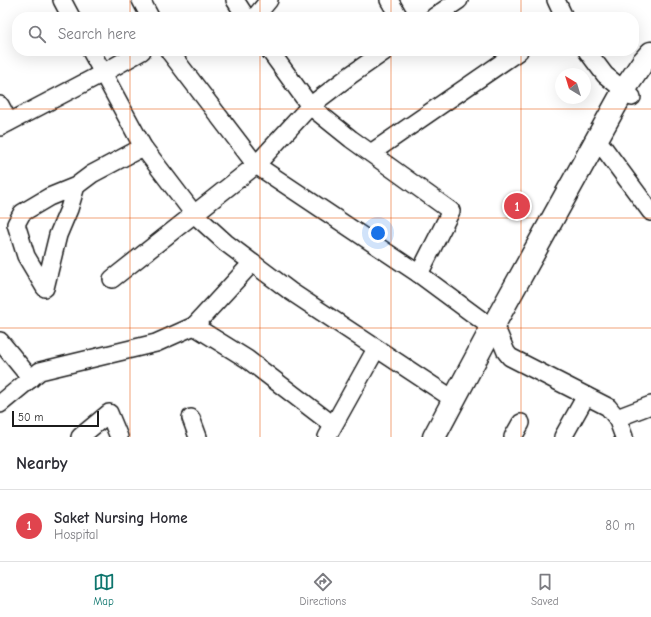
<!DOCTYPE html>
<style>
body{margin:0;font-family:"Comic Neue",sans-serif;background:#f7f7f7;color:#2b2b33}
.compass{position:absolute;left:555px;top:68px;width:36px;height:36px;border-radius:50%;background:#fff;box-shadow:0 4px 16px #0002;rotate:322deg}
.scale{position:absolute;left:12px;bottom:10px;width:87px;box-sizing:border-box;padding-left:4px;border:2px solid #1c1c1c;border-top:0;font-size:11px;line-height:14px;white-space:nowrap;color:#1c1c1c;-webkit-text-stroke:3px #fff;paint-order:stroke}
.you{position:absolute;left:378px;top:233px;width:14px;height:14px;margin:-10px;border:3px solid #fff;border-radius:50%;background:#1a73e8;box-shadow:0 0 0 6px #1a73e833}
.badge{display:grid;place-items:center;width:26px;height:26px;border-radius:50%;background:#0f766e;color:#fff;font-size:13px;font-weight:700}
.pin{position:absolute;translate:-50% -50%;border:2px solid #fff;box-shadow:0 1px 4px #0006}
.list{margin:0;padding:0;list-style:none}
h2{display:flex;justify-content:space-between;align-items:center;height:52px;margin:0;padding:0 16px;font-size:17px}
h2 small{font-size:13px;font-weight:400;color:#7c7c81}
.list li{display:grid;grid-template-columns:26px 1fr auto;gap:12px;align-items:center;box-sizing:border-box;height:72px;padding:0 16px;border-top:1px solid #e1e1e2}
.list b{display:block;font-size:15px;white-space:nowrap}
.list p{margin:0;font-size:13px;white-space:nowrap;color:#7c7c81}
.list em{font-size:13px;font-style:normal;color:#7c7c81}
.icon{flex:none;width:22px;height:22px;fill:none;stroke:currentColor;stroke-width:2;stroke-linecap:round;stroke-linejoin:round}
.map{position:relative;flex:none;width:651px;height:437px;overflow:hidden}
.search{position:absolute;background:#fff;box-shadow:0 4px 16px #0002;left:12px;right:12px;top:12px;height:44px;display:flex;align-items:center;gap:10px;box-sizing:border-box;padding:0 14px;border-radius:16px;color:#7c7c81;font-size:15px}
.sheet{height:124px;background:#fff}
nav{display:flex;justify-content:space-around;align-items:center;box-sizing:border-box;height:56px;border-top:1px solid #e1e1e2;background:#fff;font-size:11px;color:#7c7c81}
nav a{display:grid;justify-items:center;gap:2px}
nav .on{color:#0f766e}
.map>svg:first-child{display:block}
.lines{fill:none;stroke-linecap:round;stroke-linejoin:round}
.minor-casing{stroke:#1c1c1c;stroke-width:20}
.major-casing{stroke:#1c1c1c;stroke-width:25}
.minor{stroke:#fff;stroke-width:17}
.major{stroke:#fff;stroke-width:22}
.grid{fill:none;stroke:#e8590c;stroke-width:1;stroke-opacity:0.55}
</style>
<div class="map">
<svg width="651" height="437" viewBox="0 0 651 437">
<rect width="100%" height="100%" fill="#fff"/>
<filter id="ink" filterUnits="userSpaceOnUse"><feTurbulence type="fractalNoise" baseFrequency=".025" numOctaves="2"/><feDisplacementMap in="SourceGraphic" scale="8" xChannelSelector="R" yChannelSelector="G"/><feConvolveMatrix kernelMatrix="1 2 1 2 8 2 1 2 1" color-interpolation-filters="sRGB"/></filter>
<g filter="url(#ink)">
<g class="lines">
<g class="minor-casing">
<g id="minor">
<path d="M62,0l9,17"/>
<path d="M141,0l9,17"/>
<path d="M235,0l11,17"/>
<path d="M389,0l10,17"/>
<path d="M556,0l8,17"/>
<path d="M255,17l14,-17"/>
<path d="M434,17l25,-17"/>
<path d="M91,51l52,96 51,67 32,29 64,48 163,108"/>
<path d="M169,51l87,114 163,109 73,54 7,7 7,17 4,5 98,50 9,11 7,19"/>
<path d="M270,51l40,55 41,33 100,72 -32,63"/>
<path d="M587,51l18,24 27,22"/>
<path d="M0,105l9,17"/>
<path d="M0,127l103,-54 39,-22"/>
<path d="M603,147l48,65"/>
<path d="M371,153l148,-102"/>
<path d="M76,186l-7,23 -11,26 -13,53 -19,-32 -10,-32 6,-11 27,-16 27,-11 16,-12 51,-27"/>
<path d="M112,279l144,-114 54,-59 42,-32 33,-23"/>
<path d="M194,326l58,-63"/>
<path d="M0,341l31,38"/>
<path d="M0,404l40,-33 116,-28 38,-17 53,33 86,66"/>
<path d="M191,418l7,19"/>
<path d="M617,418l34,-13"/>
<path d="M80,437l29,-24 10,24"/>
<path d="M327,437l49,-88"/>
<path d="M513,437l8,-14"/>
<path d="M563,437l23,-41"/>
</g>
</g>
<g class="major-casing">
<path id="major" d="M434,437l58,-109 132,-238 19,-28 8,-9"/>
</g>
<use href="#minor" class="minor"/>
<use href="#major" class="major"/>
</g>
</g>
<path class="grid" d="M130,0v17M260,0v17M391,0v17M521,0v17M130,51v386M260,51v386M391,51v386M521,51v386M0,109h651M0,218h651M0,328h651"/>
</svg>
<svg class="compass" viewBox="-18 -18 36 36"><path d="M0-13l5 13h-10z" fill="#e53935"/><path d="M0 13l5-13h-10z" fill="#7c7c81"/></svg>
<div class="scale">50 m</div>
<div class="you"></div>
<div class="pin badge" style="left:517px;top:206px;background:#e0444e">1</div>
<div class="search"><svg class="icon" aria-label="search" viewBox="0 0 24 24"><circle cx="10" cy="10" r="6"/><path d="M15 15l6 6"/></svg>Search here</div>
</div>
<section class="sheet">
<h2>Nearby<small></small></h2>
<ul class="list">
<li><span class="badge" style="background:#e0444e">1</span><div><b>Saket Nursing Home</b><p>Hospital</p></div><em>80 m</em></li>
</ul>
</section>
<nav>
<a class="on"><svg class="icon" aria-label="map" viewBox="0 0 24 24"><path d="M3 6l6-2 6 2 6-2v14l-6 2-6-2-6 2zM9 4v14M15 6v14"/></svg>Map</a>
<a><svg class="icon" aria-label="directions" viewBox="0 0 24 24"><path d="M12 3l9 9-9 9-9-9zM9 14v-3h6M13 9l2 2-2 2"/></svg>Directions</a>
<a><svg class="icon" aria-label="saved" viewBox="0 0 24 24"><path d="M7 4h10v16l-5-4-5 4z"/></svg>Saved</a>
</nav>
